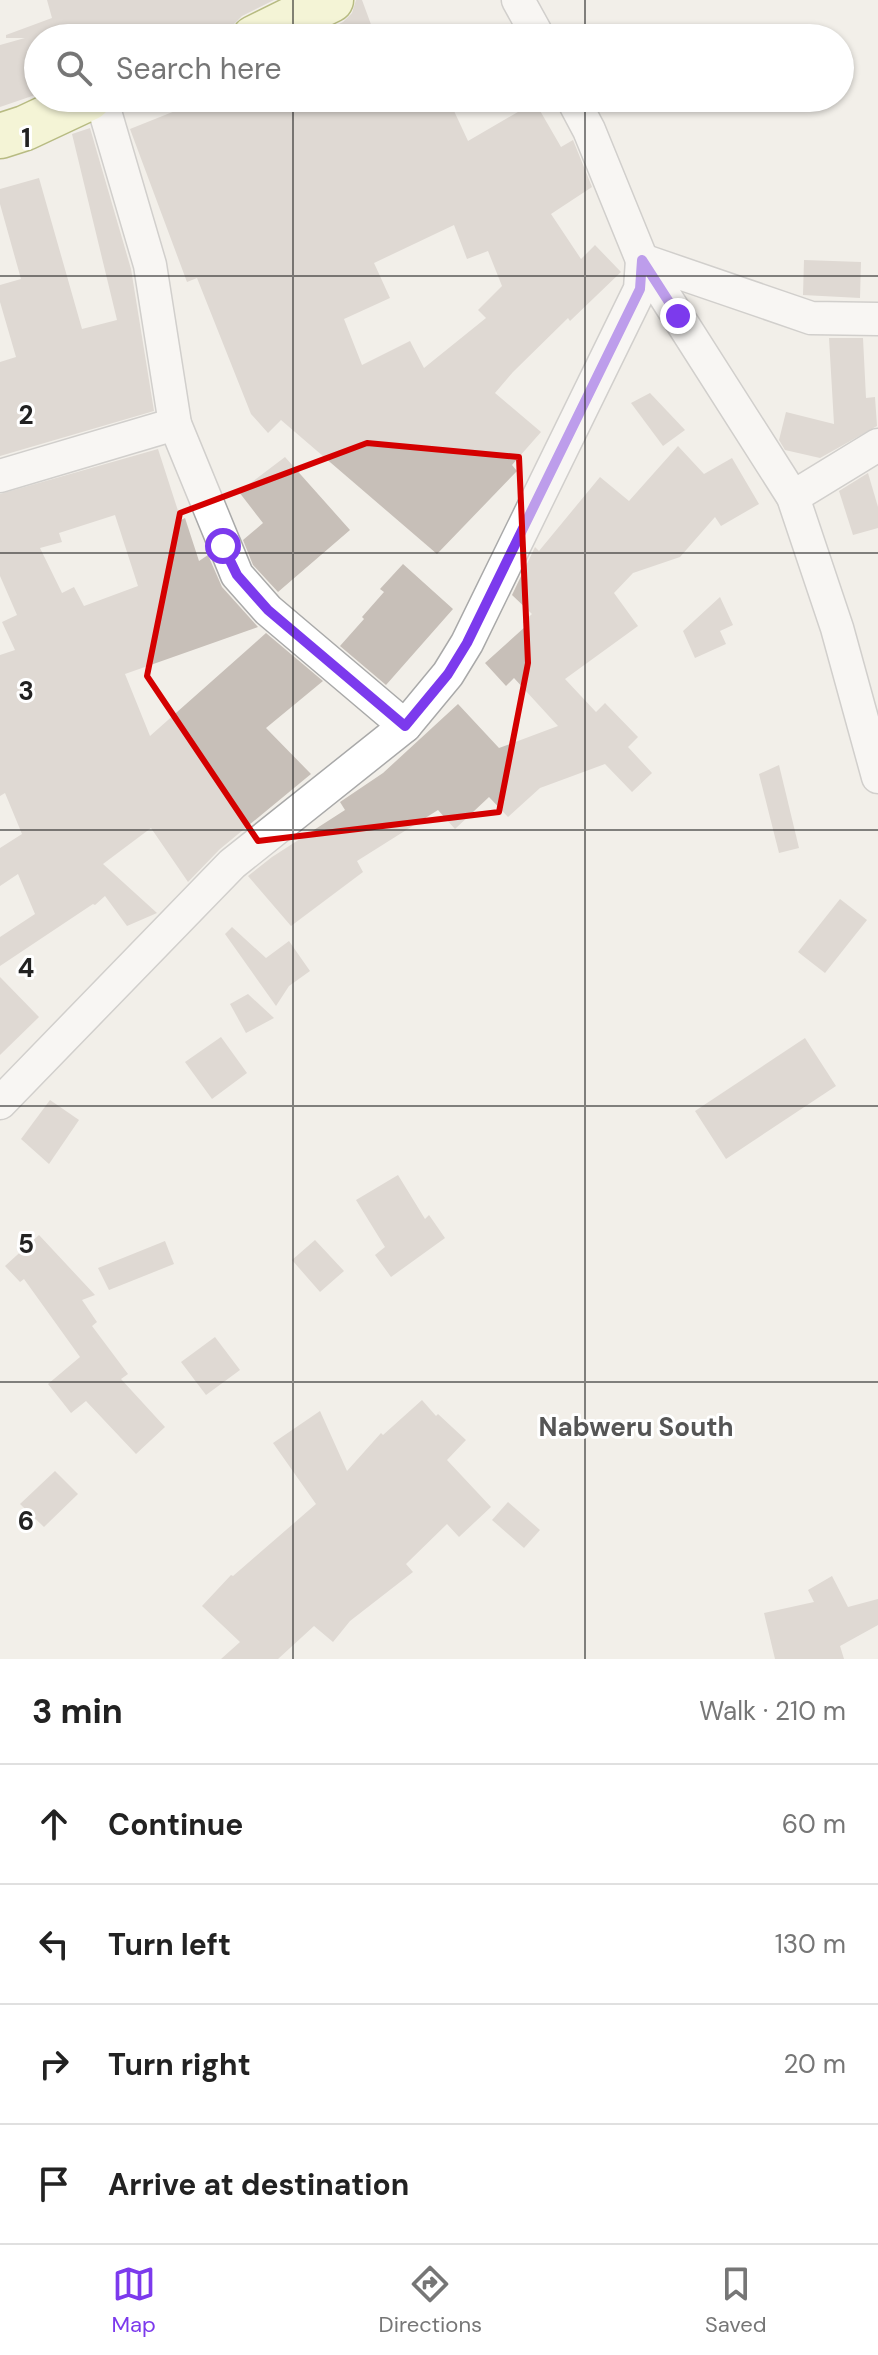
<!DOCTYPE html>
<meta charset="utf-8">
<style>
body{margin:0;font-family:"DM Sans",sans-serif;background:#f6f6f6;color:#222}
.stop{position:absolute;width:24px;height:24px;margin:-18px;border:6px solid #7c3aed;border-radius:50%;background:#fff}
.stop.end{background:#7c3aed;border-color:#fff;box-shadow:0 2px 8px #0008}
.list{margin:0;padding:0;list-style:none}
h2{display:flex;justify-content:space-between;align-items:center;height:104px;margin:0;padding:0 32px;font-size:34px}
h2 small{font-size:26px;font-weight:400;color:#767676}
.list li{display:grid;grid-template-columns:52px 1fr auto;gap:24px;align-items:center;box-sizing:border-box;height:120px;padding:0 32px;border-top:2px solid #e0e0e0}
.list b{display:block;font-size:30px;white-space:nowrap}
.list em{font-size:26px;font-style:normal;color:#767676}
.icon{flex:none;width:44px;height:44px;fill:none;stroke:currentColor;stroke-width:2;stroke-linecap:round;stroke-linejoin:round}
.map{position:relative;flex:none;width:878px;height:1659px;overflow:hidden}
.search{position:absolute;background:#fff;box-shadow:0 2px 6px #0004;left:24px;right:24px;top:24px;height:88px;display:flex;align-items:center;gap:20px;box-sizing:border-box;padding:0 28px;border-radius:44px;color:#767676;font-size:30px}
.sheet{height:584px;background:#fff}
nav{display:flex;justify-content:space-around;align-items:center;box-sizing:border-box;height:112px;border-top:2px solid #e0e0e0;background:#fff;font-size:22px;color:#767676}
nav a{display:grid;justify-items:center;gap:4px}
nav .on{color:#7c3aed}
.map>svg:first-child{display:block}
.building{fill:#c7bfb8;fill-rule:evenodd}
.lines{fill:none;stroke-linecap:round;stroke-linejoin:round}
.street-casing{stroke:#a9a9a9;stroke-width:35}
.secondary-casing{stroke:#707d05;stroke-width:47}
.street{stroke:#fff;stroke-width:32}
.secondary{stroke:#f7fabf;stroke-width:44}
.route{stroke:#7c3aed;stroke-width:10}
.marked{fill:none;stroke:#d40000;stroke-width:6;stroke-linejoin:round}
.grid{fill:none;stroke:#222;stroke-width:2;stroke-opacity:0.55}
.labels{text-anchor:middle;stroke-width:6;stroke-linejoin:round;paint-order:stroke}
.quarter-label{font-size:26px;font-weight:bold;fill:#555;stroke:#fff}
.grid-label{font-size:26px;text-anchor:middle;font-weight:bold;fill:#222;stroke:#fff;stroke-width:6;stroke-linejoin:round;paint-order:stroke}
</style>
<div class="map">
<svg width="878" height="1659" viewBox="0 0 878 1659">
<rect width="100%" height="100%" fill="#f2efe9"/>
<g class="building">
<path d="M47,0h227l-32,16 -9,9 -4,13h-29l-2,-8 -24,8h-136v56l-38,13v-62l25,-7h-19v-3l46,-17z"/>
<path d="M356,0h6l14,38h-66l33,-16 9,-9z"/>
<path d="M217,98h231l20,43 67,-39 26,45 12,-7 19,47 -41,27 30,45 14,-14 26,27 -51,49 -2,-3 -55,54 -18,21 46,39 -29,33 5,6 -80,83 -156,-134 -13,13 -17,-19 -54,-136 -10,4 -57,-153 60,-24zM454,225l13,34 21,-8 14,35 -24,24 8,8 -62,50 -14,-27 -48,24 -18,-46 46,-21 -16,-35z"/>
<path d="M90,128l41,141 23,142 -154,45v-94l16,-5 -16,-55v-17l21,-6 -21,-75v-15l39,-11 43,151 35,-9 -45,-186z"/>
<path d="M804,260l57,2 -1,36 -57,-3z"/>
<path d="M829,338h34l3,60 9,-1 2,29 -57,32 -35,-8 -6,-10 7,-28 48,12z"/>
<path d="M650,393l35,37 -22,16 -32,-43z"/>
<path d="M678,446l26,28 28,-16 27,46 -38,22 -6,-9 -35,40 -47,16 -19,20 24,33 -73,53 31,33 9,-9 33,34 -10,10 24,26 -20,19 -27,-28 -65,24 -32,29 -19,-20 -34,32 -17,-19 -81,51 6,11 -72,54 -43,-50 24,-19 73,-47 -5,-8 43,-29 75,-69 41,44 59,-22 -44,-48 -8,8 -21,-23 41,-37 -3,-4 9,-8 -20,-19 23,-48 4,4 61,-74 29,24z"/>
<path d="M158,449l23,71 4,-2 14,43 9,-6 14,32 36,40 -133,47 25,62 116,-103 57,48 -57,47 45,46 -91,75 -32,33 -37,-54 -48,36 54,49 -30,13 -22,-30 -10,9 -2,-1 -93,62v-29l35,-23 -17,-40 -18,12v-38l22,-14 -17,-41 -5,3v-141l15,-5 -13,-28 15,-7 -17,-39v-82zM115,515l23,71 -54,20 -10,-19 -12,6 -22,-45 22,-6 -3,-9z"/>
<path d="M285,457l65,73 -72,62 -25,-27 -10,-25 20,-17 -24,-31z"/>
<path d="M868,473l10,34v21l-25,7 -14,-44z"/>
<path d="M403,564l50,45 -67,76 -46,-39 24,-27 -2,-2 22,-25 -4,-3z"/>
<path d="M720,597l13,28 -13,6 6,13 -31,14 -12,-27z"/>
<path d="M779,765l20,83 -20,5 -20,-79z"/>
<path d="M840,899l27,21 -42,53 -27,-21z"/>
<path d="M232,927l34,31 23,-17 21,30 -21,15 -13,20 -51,-72z"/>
<path d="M0,977l39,40 -39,38z"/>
<path d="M248,994l26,24 -28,15 -16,-29z"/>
<path d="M221,1037l26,36 -35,26 -27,-37z"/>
<path d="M805,1038l31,48 -110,73 -31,-48z"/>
<path d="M50,1100l29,20 -30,44 -28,-25z"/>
<path d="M398,1175l27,44 4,-4 16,23 -54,39 -16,-22 10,-8 -29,-47z"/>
<path d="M39,1235l56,60 -13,5 15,22 -5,4 36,48 -7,5 44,48 -29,27 -50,-53 -15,12 -23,-29 32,-27 -56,-78 -4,3 -15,-16z"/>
<path d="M315,1240l29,31 -24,21 -28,-32z"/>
<path d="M165,1241l9,23 -65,26 -11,-22z"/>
<path d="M215,1337l25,33 -34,25 -25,-33z"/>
<path d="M422,1400l14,16 2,-2 28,26 -19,20 44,47 -32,30 -12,-13 -41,40 7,8 -63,49 -17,21 -19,-16 -36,33h-57l19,-17 -38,-36 29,-31 2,1 83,-72 -43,-61 47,-32 27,60 34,-38 2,2z"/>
<path d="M55,1471l23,23 -34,33 -24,-23z"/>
<path d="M508,1502l32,28 -16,18 -32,-28z"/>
<path d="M832,1576l16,31 30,-8v26l-38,21 4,13h-69l-11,-46 50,-11 -6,-12z"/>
</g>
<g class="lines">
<g class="street-casing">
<g id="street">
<path d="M518,0l21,38"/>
<path d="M101,98l49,167 25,159 62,151 31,35 137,116"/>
<path d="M572,98l17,32 53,130 151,237 44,131 41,149"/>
<path d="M0,476l175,-52"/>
<path d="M793,497l85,-52"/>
<path d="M0,1103l232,-239 173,-138 43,-52 19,-31 173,-354 2,-29 169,58 67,1"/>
</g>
</g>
<g class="secondary-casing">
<g id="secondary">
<path d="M254,38l77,-38"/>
<path d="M0,136l25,-8 64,-30"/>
</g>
</g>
<use href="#street" class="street"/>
<use href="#secondary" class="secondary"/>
</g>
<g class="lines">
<path class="route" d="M223,546l14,29 31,35 137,116 43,-52 19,-31 173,-354 2,-29 36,56"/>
</g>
<path d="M0 0H878V1659H0ZM367,443l152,14 9,206 -29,149 -241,29 -111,-165 33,-163z" fill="#f2efe9" fill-opacity=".55" fill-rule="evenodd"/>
<path class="marked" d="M367,443l152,14 9,206 -29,149 -241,29 -111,-165 33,-163z"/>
<path class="grid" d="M293,0v38M585,0v38M293,98v1561M585,98v1561M0,276h878M0,553h878M0,830h878M0,1106h878M0,1382h878"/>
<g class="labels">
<g class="quarter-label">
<text x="636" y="1436">Nabweru South</text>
</g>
</g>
<g class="grid-label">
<text x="26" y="147">1</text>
<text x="26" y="424">2</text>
<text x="26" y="700">3</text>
<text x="26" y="977">4</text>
<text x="26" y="1253">5</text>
<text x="26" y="1530">6</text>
</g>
</svg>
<div class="stop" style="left:223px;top:546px"></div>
<div class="stop end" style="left:678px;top:316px"></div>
<div class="search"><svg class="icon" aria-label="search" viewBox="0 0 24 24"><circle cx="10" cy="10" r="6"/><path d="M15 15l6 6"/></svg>Search here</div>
</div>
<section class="sheet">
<h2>3 min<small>Walk · 210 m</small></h2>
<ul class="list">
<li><svg class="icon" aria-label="ahead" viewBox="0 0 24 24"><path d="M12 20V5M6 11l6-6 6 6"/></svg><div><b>Continue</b></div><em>60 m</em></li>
<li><svg class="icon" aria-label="left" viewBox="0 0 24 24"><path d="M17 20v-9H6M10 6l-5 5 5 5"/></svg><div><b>Turn left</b></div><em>130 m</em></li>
<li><svg class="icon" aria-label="right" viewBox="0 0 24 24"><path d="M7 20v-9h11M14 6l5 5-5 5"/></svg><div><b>Turn right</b></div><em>20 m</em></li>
<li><svg class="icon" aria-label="arrive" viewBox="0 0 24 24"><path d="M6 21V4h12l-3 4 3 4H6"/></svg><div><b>Arrive at destination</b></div></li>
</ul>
</section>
<nav>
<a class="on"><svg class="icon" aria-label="map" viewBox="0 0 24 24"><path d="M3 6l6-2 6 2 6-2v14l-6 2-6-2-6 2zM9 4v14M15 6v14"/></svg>Map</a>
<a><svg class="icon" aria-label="directions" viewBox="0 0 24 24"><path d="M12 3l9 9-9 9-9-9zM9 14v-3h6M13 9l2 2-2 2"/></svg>Directions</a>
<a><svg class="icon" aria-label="saved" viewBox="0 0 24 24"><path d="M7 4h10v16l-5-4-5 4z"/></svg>Saved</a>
</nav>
